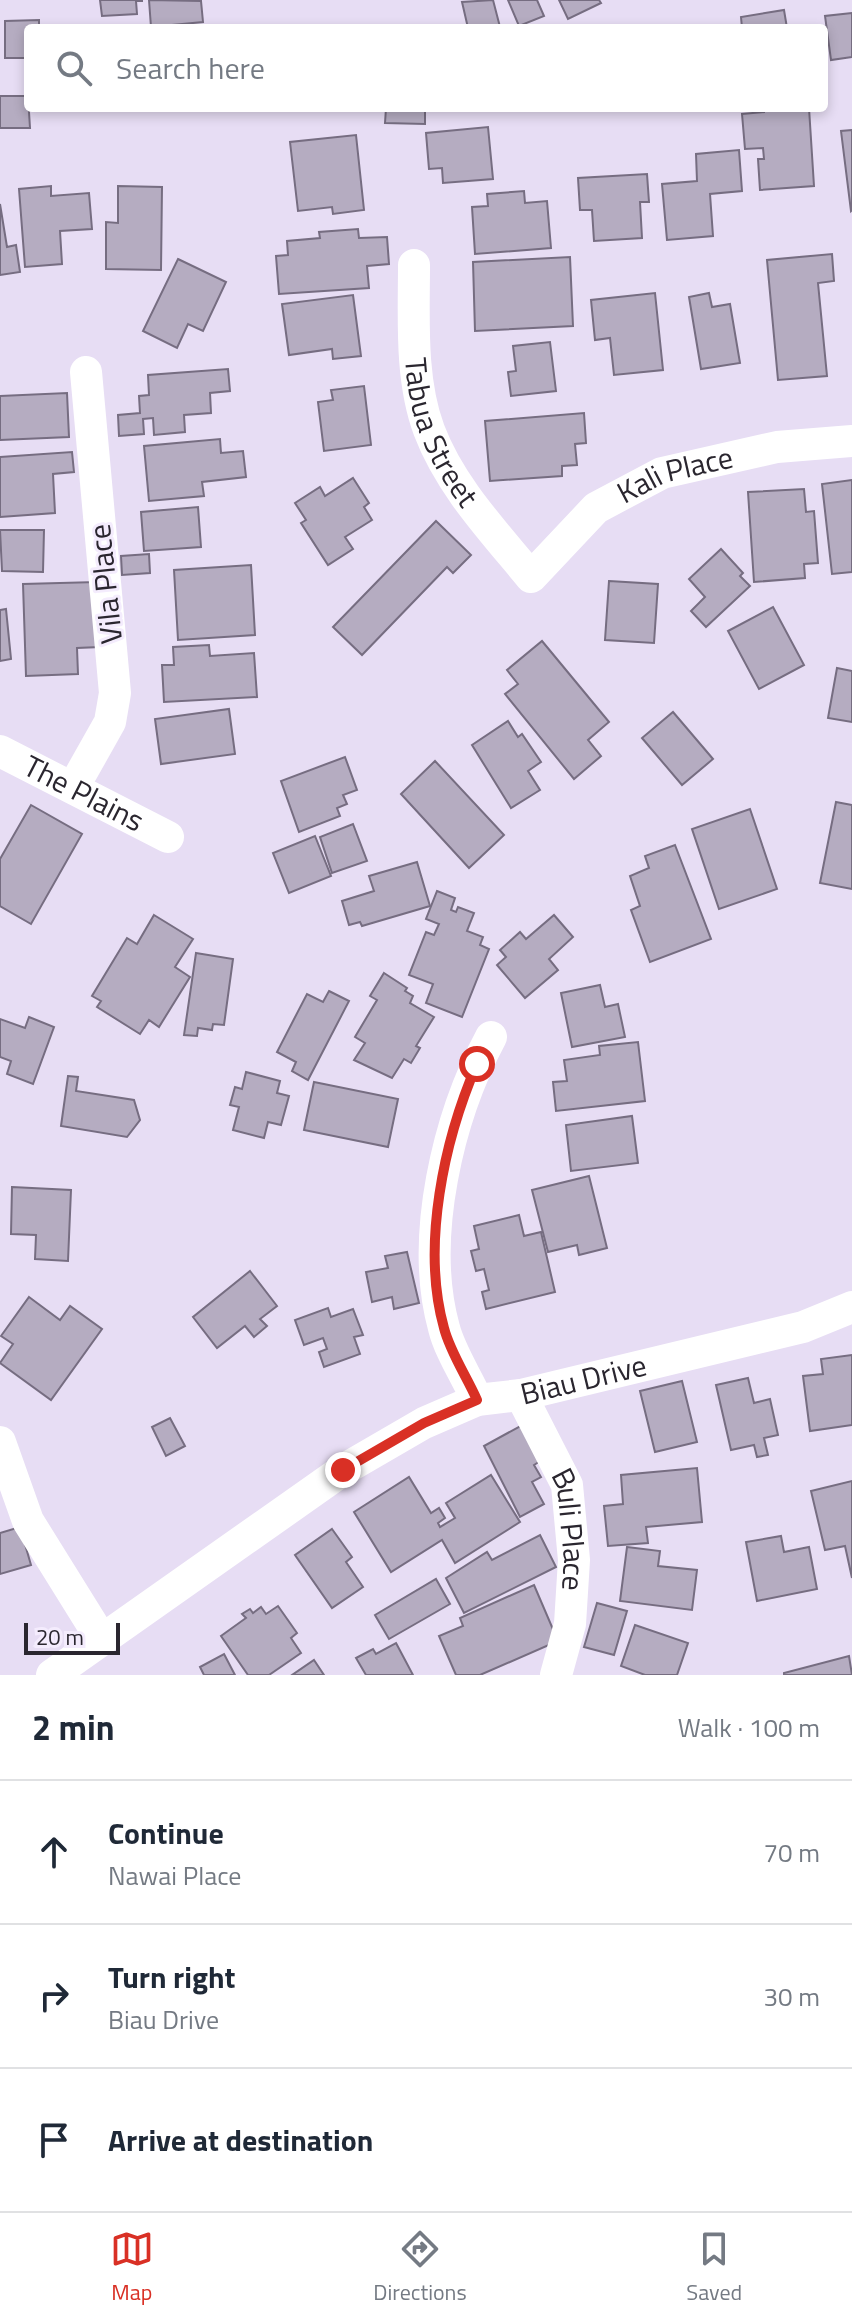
<!DOCTYPE html>
<meta charset="utf-8">
<style>
body{margin:0;font-family:"Titillium Web",sans-serif;background:#f2f2f3;color:#1f2937}
.scale{position:absolute;left:24px;bottom:20px;width:96px;box-sizing:border-box;padding-left:8px;border:4px solid #2a262f;border-top:0;font-size:22px;line-height:28px;white-space:nowrap;color:#2a262f;-webkit-text-stroke:6px #f4ecfd;paint-order:stroke}
.stop{position:absolute;width:24px;height:24px;margin:-18px;border:6px solid #d93025;border-radius:50%;background:#fff}
.stop.end{background:#d93025;border-color:#fff;box-shadow:0 2px 8px #0008}
.list{margin:0;padding:0;list-style:none}
h2{display:flex;justify-content:space-between;align-items:center;height:104px;margin:0;padding:0 32px;font-size:34px}
h2 small{font-size:26px;font-weight:400;color:#747a83}
.list li{display:grid;grid-template-columns:52px 1fr auto;gap:24px;align-items:center;box-sizing:border-box;height:144px;padding:0 32px;border-top:2px solid #e0e1e3}
.list b{display:block;font-size:30px;white-space:nowrap}
.list p{margin:0;font-size:26px;white-space:nowrap;color:#747a83}
.list em{font-size:26px;font-style:normal;color:#747a83}
.icon{flex:none;width:44px;height:44px;fill:none;stroke:currentColor;stroke-width:2;stroke-linecap:round;stroke-linejoin:round}
.map{position:relative;flex:none;width:852px;height:1675px;overflow:hidden}
.search{position:absolute;background:#fff;box-shadow:0 4px 12px #0003;left:24px;right:24px;top:24px;height:88px;display:flex;align-items:center;gap:20px;box-sizing:border-box;padding:0 28px;border-radius:8px;color:#747a83;font-size:30px}
.sheet{height:536px;background:#fff}
nav{display:flex;justify-content:space-around;align-items:center;box-sizing:border-box;height:112px;border-top:2px solid #e0e1e3;background:#fff;font-size:22px;color:#747a83}
nav a{display:grid;justify-items:center;gap:4px}
nav .on{color:#d93025}
.map>svg:first-child{display:block}
.building{fill:#b5acc1;stroke:#766d81;stroke-width:2}
.lines{fill:none;stroke-linecap:round;stroke-linejoin:round}
.minor{stroke:#fff;stroke-width:32}
.route{stroke:#d93025;stroke-width:10}
.labels{text-anchor:middle;stroke-width:6;stroke-linejoin:round;paint-order:stroke}
.street-label{font-size:30px;fill:#2a262f;stroke:#f4ecfd}
</style>
<div class="map">
<svg width="852" height="1675" viewBox="0 0 852 1675">
<rect width="100%" height="100%" fill="#e7ddf4"/>
<g class="building">
<path d="M100,0h42v1h-6l1,13 -35,2z"/>
<path d="M149,0l52,1 2,21 -52,5z"/>
<path d="M493,0l7,27 -32,1 -6,-26z"/>
<path d="M508,0h29l7,16 -25,10z"/>
<path d="M559,0h40l2,3 -33,16z"/>
<path d="M784,10l3,18h-45l-1,-11z"/>
<path d="M852,13v44l-21,3 -6,-44z"/>
<path d="M39,20v8h-11v30h-23v-37z"/>
<path d="M0,96h28l2,32h-30z"/>
<path d="M386,108h39v16l-40,-1z"/>
<path d="M764,108h45l5,78 -54,4 -2,-31h6l-1,-11 -18,1 -3,-35 22,-2z"/>
<path d="M488,127l5,52 -50,4 -1,-15 -13,1 -3,-36z"/>
<path d="M852,130v80l-1,1 -10,-80z"/>
<path d="M356,135l8,75 -31,4 -1,-7 -34,4 -8,-69z"/>
<path d="M739,150l3,41 -32,3 3,42 -46,4 -5,-56 35,-3 -1,-27z"/>
<path d="M647,174l2,28h-9l2,36 -48,3 -2,-31h-12l-2,-32z"/>
<path d="M51,186v10l38,-3 3,36 -32,2 2,33 -37,3 -6,-78z"/>
<path d="M118,186l44,1 -1,83 -55,-1v-47l12,1z"/>
<path d="M524,191l1,12 22,-2 4,47 -76,6 -3,-47 16,-1 -1,-12z"/>
<path d="M0,204l7,43 9,-2 4,27 -20,3z"/>
<path d="M358,229l1,9 28,-1 2,27 -22,2 2,22 -90,6 -3,-38 12,-1 -1,-14 33,-3 -1,-6z"/>
<path d="M832,254l2,27 -16,2 9,93 -49,4 -11,-120z"/>
<path d="M570,257l3,69 -98,5 -2,-69z"/>
<path d="M178,259l48,23 -23,49 -15,-7 -11,24 -34,-17z"/>
<path d="M655,293l8,77 -49,5 -4,-37 -15,2 -4,-40z"/>
<path d="M709,293l3,14 18,-3 10,59 -39,6 -12,-72z"/>
<path d="M353,295l8,61 -28,3 -1,-10 -43,6 -7,-51z"/>
<path d="M550,342l6,49 -45,5 -3,-24 8,-1 -3,-25z"/>
<path d="M228,369l2,22 -20,2 1,20 -27,2 1,17 -31,3 -1,-17 -10,1 1,15 -25,2 -1,-21 22,-2 -1,-17 10,-1 -1,-20z"/>
<path d="M364,386l7,59 -47,6 -6,-49 15,-2 -2,-10z"/>
<path d="M67,393l2,44 -69,3v-44z"/>
<path d="M584,413l2,30 -11,1 2,21 -15,1v10l-72,5 -5,-60z"/>
<path d="M220,439l1,14 22,-2 3,26 -44,5 2,14 -55,5 -5,-55z"/>
<path d="M72,452l2,20 -21,2 2,39 -55,4v-60z"/>
<path d="M353,478l16,25 -5,4 8,13 -27,17 8,12 -25,16 -27,-42 5,-3 -11,-17 25,-16 5,9z"/>
<path d="M852,480v92l-20,2 -10,-90z"/>
<path d="M804,489l2,23 8,-1 4,52 -14,1 1,14 -51,4 -6,-90z"/>
<path d="M198,507l3,40 -57,4 -3,-39z"/>
<path d="M436,521l35,34 -18,18 -6,-6 -85,88 -29,-28z"/>
<path d="M0,530h44l-1,42 -41,-1z"/>
<path d="M721,549l22,24 -3,3 10,10 -44,41 -15,-16 14,-14 -16,-18z"/>
<path d="M149,554l1,19 -28,2 -1,-19z"/>
<path d="M251,565l4,70 -77,5 -4,-70z"/>
<path d="M609,581l49,3 -4,59 -49,-3z"/>
<path d="M97,582l3,65 -23,1 1,26 -52,2 -3,-92z"/>
<path d="M773,607l31,58 -45,24 -31,-58z"/>
<path d="M6,609l5,50 -11,2v-51z"/>
<path d="M542,641l67,81 -21,18 13,16 -27,23 -69,-85 13,-10 -11,-14z"/>
<path d="M209,645l1,11 44,-3 3,44 -93,5 -2,-37h12l-1,-18z"/>
<path d="M837,668l15,3v51l-24,-4z"/>
<path d="M229,709l6,45 -74,10 -6,-45z"/>
<path d="M673,712l40,47 -31,26 -40,-47z"/>
<path d="M508,721l10,16 4,-3 19,28 -13,9 12,19 -29,18 -39,-63z"/>
<path d="M345,757l12,33 -14,5 4,9 -10,4 3,8 -41,16 -18,-51z"/>
<path d="M435,761l69,74 -35,33 -68,-74z"/>
<path d="M836,802l16,3v84l-32,-6z"/>
<path d="M31,805l51,29 -51,90 -31,-18v-47z"/>
<path d="M750,809l27,80 -58,20 -27,-80z"/>
<path d="M353,824l14,37 -35,12 -12,-36z"/>
<path d="M315,836l16,40 -42,17 -16,-40z"/>
<path d="M675,845l36,94 -61,23 -19,-52 9,-4 -10,-30 19,-8 -4,-12z"/>
<path d="M417,862l13,44 -68,20 -2,-4 -11,3 -7,-24 32,-10 -5,-15z"/>
<path d="M437,891l18,7 -4,12 5,2 2,-5 16,6 -7,18 16,6 -3,8 9,4 -27,68 -36,-14 7,-19 -24,-9 17,-43 8,3 5,-11 -13,-5z"/>
<path d="M154,915l39,24 -18,28 15,10 -31,50 -10,-7 -9,14 -43,-27 4,-6 -9,-5 35,-58 10,6z"/>
<path d="M554,915l19,22 -24,22 9,11 -33,28 -28,-33 9,-8 -6,-7 20,-18 6,7z"/>
<path d="M196,953l37,6 -9,66 -11,-1 -1,6 -14,-2 -1,8 -13,-1z"/>
<path d="M384,973l23,15 -2,3 8,5 -3,7 24,14 -18,29 4,2 -9,15 -7,-4 -12,19 -38,-18 11,-17 -10,-6 22,-37 -7,-4z"/>
<path d="M600,985l5,22 13,-3 7,33 -53,10 -11,-54z"/>
<path d="M329,991l20,10 -41,79 -16,-9 4,-9 -19,-10 30,-58 16,8z"/>
<path d="M29,1017l25,10 -21,57 -26,-10 4,-13 -11,-4v-38l25,9z"/>
<path d="M638,1042l7,59 -89,10 -3,-29 14,-1 -3,-21 36,-5 -1,-9z"/>
<path d="M246,1072l34,9 -3,12 12,3 -8,29 -13,-3 -4,16 -31,-8 6,-23 -9,-2 5,-18 7,2z"/>
<path d="M68,1076l10,1 -2,14 58,9 6,20 -13,17 -66,-11z"/>
<path d="M314,1082l84,17 -10,48 -84,-17z"/>
<path d="M632,1116l6,47 -67,8 -5,-46z"/>
<path d="M589,1176l18,72 -28,7 -2,-10 -29,7 -16,-62z"/>
<path d="M12,1187l59,3 -3,71 -33,-2 1,-24 -25,-1z"/>
<path d="M519,1215l5,21 17,-4 14,60 -69,17 -4,-17 7,-2 -5,-21 -8,2 -5,-20 8,-2 -5,-23z"/>
<path d="M407,1252l12,51 -25,6 -2,-12 -20,5 -6,-30 22,-4 -3,-12z"/>
<path d="M250,1271l27,35 -17,13 7,7 -13,11 -9,-11 -28,22 -24,-31z"/>
<path d="M29,1297l31,23 10,-14 32,23 -51,71 -51,-37 13,-19 -12,-8z"/>
<path d="M328,1308l3,9 22,-8 10,26 -9,2 6,17 -36,13 -5,-15 8,-3 -4,-11 -19,7 -9,-25z"/>
<path d="M852,1355v70l-42,6 -7,-55 20,-2 -2,-15z"/>
<path d="M748,1378l6,25 16,-4 8,36 -14,3 4,17 -11,2 -3,-12 -23,5 -15,-65z"/>
<path d="M682,1381l15,61 -42,10 -15,-61z"/>
<path d="M170,1418l15,28 -19,10 -14,-29z"/>
<path d="M526,1423l19,35 -11,7 7,12 -9,5 12,22 -24,13 -36,-71z"/>
<path d="M697,1468l5,54 -56,5 2,16 -40,3 -4,-40 19,-2 -2,-29z"/>
<path d="M491,1475l29,47 -65,41 -13,-23 -51,32 -37,-60 55,-35 22,36 8,-5 6,10 -7,5 2,4 15,-9 -9,-15z"/>
<path d="M852,1481v97l-7,-32 -20,4 -14,-59z"/>
<path d="M20,1527l11,38 -31,9v-41z"/>
<path d="M332,1529l20,28 -6,5 17,25 -31,21 -37,-53z"/>
<path d="M540,1535l16,32 -92,46 -18,-35 41,-26 5,8z"/>
<path d="M781,1536l3,16 25,-5 8,42 -60,12 -11,-59z"/>
<path d="M627,1547l33,4 -2,15 39,4 -5,40 -72,-9z"/>
<path d="M436,1579l14,25 -61,35 -14,-24z"/>
<path d="M534,1585l24,56 -78,34h-24l-17,-39 24,-10 -3,-8z"/>
<path d="M597,1603l30,8 -13,44 -30,-8z"/>
<path d="M278,1606l19,27 -6,5 10,15 -32,22h-21l-27,-39 25,-18 -4,-4 8,-5 3,4 8,-6 5,7z"/>
<path d="M635,1625l53,18 -11,32h-32l-24,-9z"/>
<path d="M396,1643l17,32h-47l-10,-17 17,-9 3,5z"/>
<path d="M224,1654l11,21h-31l-4,-8z"/>
<path d="M849,1656l3,19h-68v-2z"/>
<path d="M314,1660l10,15h-32z"/>
</g>
<g class="lines">
<g class="minor">
<path id="s1" d="M414,265c0,53 -4,114 15,165 21,56 65,102 102,147l65,-69 66,-35 115,-26 75,-6"/>
<path id="s2" d="M0,751l168,86"/>
<path d="M74,786l36,-64 5,-29 -29,-321"/>
<path id="s3" d="M521,1395l46,90 7,75 -4,64 -14,51"/>
<path d="M477,1400c-10,-23 -27,-48 -33,-72 -25,-90 4,-211 47,-291"/>
<path d="M0,1442l28,79 74,119"/>
<path id="s4" d="M52,1675l291,-205 81,-47 53,-23 44,-5 282,-68 49,-20"/>
</g>
</g>
<g class="lines">
<path class="route" d="M343,1470l81,-47 53,-23c-10,-23 -27,-48 -33,-72 -23,-82 0,-188 33,-264"/>
</g>
<g class="labels">
<g class="street-label">
<text dy="10" stroke="none"><textPath href="#s1" startOffset="172">Tabua Street</textPath></text>
<text dy="10" stroke="none"><textPath href="#s1" startOffset="528">Kali Place</textPath></text>
<text transform="translate(106 584) rotate(-96)" y="10">Vila Place</text>
<text dy="10" stroke="none"><textPath href="#s2" startOffset="94">The Plains</textPath></text>
<text dy="10" stroke="none"><textPath href="#s4" startOffset="616">Biau Drive</textPath></text>
<text dy="10" stroke="none"><textPath href="#s3" startOffset="146">Buli Place</textPath></text>
</g>
</g>
</svg>
<div class="scale">20 m</div>
<div class="stop" style="left:477px;top:1064px"></div>
<div class="stop end" style="left:343px;top:1470px"></div>
<div class="search"><svg class="icon" aria-label="search" viewBox="0 0 24 24"><circle cx="10" cy="10" r="6"/><path d="M15 15l6 6"/></svg>Search here</div>
</div>
<section class="sheet">
<h2>2 min<small>Walk · 100 m</small></h2>
<ul class="list">
<li><svg class="icon" aria-label="ahead" viewBox="0 0 24 24"><path d="M12 20V5M6 11l6-6 6 6"/></svg><div><b>Continue</b><p>Nawai Place</p></div><em>70 m</em></li>
<li><svg class="icon" aria-label="right" viewBox="0 0 24 24"><path d="M7 20v-9h11M14 6l5 5-5 5"/></svg><div><b>Turn right</b><p>Biau Drive</p></div><em>30 m</em></li>
<li><svg class="icon" aria-label="arrive" viewBox="0 0 24 24"><path d="M6 21V4h12l-3 4 3 4H6"/></svg><div><b>Arrive at destination</b></div></li>
</ul>
</section>
<nav>
<a class="on"><svg class="icon" aria-label="map" viewBox="0 0 24 24"><path d="M3 6l6-2 6 2 6-2v14l-6 2-6-2-6 2zM9 4v14M15 6v14"/></svg>Map</a>
<a><svg class="icon" aria-label="directions" viewBox="0 0 24 24"><path d="M12 3l9 9-9 9-9-9zM9 14v-3h6M13 9l2 2-2 2"/></svg>Directions</a>
<a><svg class="icon" aria-label="saved" viewBox="0 0 24 24"><path d="M7 4h10v16l-5-4-5 4z"/></svg>Saved</a>
</nav>
